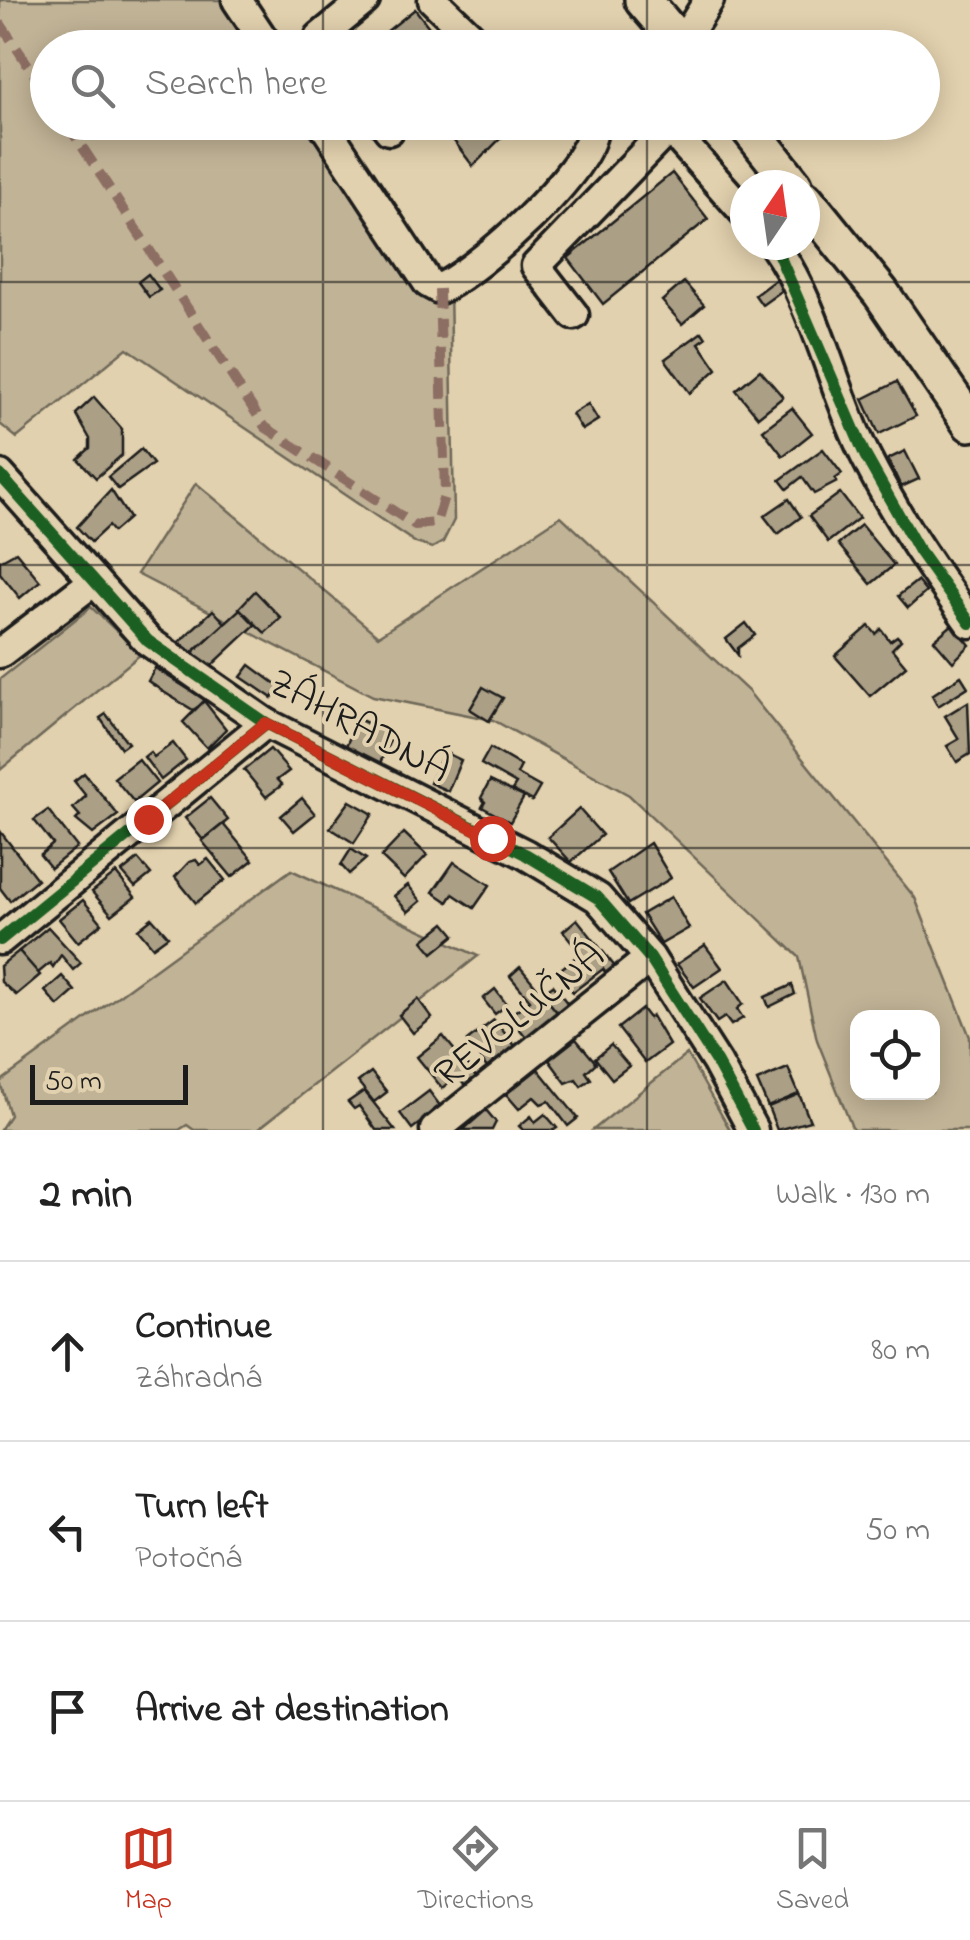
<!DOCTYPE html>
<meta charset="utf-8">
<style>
body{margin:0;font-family:"Indie Flower",sans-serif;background:#f2f2f2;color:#222}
.controls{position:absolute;right:30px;bottom:30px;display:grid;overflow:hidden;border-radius:20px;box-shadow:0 5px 25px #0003}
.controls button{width:90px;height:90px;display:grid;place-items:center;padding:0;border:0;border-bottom:2px solid #e0e0e0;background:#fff;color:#222;font:50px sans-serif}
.compass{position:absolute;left:730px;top:170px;width:90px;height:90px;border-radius:50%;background:#fff;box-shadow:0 5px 25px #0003;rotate:13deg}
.scale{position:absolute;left:30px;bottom:25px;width:158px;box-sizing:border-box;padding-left:10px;border:5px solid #1c1c1c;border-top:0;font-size:28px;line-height:35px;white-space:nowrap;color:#1c1c1c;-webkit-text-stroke:8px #e2d1ae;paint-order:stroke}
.stop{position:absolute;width:30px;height:30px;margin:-22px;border:8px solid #c8321e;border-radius:50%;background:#fff}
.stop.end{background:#c8321e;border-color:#fff;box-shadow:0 2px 10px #0008}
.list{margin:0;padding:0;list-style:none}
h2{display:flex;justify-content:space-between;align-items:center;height:130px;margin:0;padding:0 40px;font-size:42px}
h2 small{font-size:32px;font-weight:400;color:#767676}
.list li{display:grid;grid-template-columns:65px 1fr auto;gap:30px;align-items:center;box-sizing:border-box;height:180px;padding:0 40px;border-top:2px solid #e0e0e0}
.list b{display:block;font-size:38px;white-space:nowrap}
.list p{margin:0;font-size:32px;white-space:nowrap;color:#767676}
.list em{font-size:32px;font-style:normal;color:#767676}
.icon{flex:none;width:55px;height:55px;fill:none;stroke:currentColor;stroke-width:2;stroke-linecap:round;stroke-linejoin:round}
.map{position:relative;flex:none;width:970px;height:1130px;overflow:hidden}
.search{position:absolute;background:#fff;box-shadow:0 5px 25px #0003;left:30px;right:30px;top:30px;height:110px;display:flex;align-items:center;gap:25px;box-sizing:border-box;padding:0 35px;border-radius:55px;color:#767676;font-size:38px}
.sheet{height:670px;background:#fff}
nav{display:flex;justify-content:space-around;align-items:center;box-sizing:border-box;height:140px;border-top:2px solid #e0e0e0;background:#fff;font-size:28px;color:#767676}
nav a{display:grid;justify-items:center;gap:5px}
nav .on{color:#c8321e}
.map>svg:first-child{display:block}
.green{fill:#c1b396;stroke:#6e6859;stroke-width:2.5;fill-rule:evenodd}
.building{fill:#ab9f86;stroke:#1c1c1c;stroke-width:2.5}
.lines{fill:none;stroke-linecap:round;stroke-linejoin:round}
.minor-casing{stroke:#1c1c1c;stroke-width:35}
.major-casing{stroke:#1c1c1c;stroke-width:42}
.minor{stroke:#e2d1ae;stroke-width:28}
.major{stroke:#e2d1ae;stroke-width:35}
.quiet{stroke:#8d6e63;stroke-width:10;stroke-dasharray:20 10;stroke-linecap:butt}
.cycleway-casing{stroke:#e2d1ae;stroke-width:19}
.cycleway{stroke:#1b5e20;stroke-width:12}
.route{stroke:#c8321e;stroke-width:12}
.grid{fill:none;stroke:#1c1c1c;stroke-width:2.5;stroke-opacity:0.55}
.labels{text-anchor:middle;stroke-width:8;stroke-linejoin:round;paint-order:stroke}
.street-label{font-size:40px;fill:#1c1c1c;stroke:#e2d1ae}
</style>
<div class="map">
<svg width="970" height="1130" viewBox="0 0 970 1130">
<rect width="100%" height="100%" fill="#e2d1ae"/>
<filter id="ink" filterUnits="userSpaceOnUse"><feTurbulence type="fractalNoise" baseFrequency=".01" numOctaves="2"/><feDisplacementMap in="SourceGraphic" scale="20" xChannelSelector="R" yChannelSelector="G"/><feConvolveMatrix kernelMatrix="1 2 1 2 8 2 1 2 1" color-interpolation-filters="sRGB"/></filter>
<g filter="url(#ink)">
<g class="green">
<path d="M0,0h248l33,47 -233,1v74l287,1 115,161 4,236 -11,22 -11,6 -16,-5 -289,-195 -110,90 -17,-14z"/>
<path d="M196,483l182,153 183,-120 187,175 167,207 55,139v93h-117l-36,-90 -18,-83 -170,-162 -136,-75 -120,-24 -236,-122zM858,1018h74v74h-74z"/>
<path d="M91,607l50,47 -141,116v-91z"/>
<path d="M291,870l187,86 -221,174h-63l-7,-5 -8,5h-179l10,-15 -10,-33z"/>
<path d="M687,1054l43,76h-137z"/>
</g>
<g class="building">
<path d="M415,9l30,39h-79z"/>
<path d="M451,122h52l6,8 -36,36 -29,-38z"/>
<path d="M672,173l36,46 -105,85 -35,-46z"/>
<path d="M148,274l12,16 -11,7 -11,-15z"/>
<path d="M780,276l7,11 -25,18 -7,-10z"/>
<path d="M684,282l20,23 -22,19 -20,-23z"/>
<path d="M702,332l4,6 -7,5 18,26 -27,24 -25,-34z"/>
<path d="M760,370l23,27 -25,20 -22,-27z"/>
<path d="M897,382l19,34 -37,18 -16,-35z"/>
<path d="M94,397l28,32v26l-26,23 -18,-19 12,-11v-9l-14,-25z"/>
<path d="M588,404l10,16 -16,10 -10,-16z"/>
<path d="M792,408l20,25 -29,23 -20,-26z"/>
<path d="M141,449l12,15 -35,25 -10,-12z"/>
<path d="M823,449l19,25 -7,5 2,3 -23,12 -12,-17 -15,12 -7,-9z"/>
<path d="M905,451l14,28 -18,8 -13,-28z"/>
<path d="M111,490l18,28 -16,14 -5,-6 -17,16 -14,-15z"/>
<path d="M840,493l19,25 -31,24 -19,-26z"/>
<path d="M789,499l12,18 -23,17 -14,-18z"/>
<path d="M861,525l33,40 -23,19 -33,-40z"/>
<path d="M16,552l24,29 -20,17 -20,-25v-12z"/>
<path d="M917,581l9,11 -18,16 -10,-12z"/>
<path d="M255,591l26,27 -16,15 -26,-25z"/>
<path d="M240,609l15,16 -48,45 -15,-17z"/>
<path d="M213,610l12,13 -33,30 -13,-11z"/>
<path d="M746,623l9,12 -17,13v7l-12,-16z"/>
<path d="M953,624l17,21 -17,17 -19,-22z"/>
<path d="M869,626l7,8 5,-5 9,12 7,-5 4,4 -9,9 14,17 -36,30 -35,-40z"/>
<path d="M250,665l30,22 -8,11 -31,-21z"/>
<path d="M155,668l52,33 -14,9 -31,-19 -14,-10z"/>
<path d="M961,676l7,11 -30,19 -6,-11z"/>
<path d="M483,687l20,11 -14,23 -19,-12z"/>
<path d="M204,701l22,28 -19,19 -24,-26z"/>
<path d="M968,702l2,52 -13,8 -10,-16 12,-7 -14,-23z"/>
<path d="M106,714l22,29 -7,5 -21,-30z"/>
<path d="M358,719l35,15 -13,29 -35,-15z"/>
<path d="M173,743l13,17 -25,20 -17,-23 6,-5 4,5z"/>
<path d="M490,748l31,18 -4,8 23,13 -8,14 -20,-11 4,-6 -35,-20z"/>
<path d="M270,749l19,22 -12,9 5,5 -16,12 -22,-27z"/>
<path d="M444,752l17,8 -13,31 -18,-8z"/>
<path d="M138,759l19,24 -23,19 -20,-24z"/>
<path d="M84,773l34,42 -25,19 -17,-14 4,-4 -7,-8 13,-12 -12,-15z"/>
<path d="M490,781l34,16 -14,25 -28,-15 3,-5 -4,-4z"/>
<path d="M210,798l18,22 -25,20 -18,-22z"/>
<path d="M302,798l13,16 -21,17 -13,-15z"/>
<path d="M350,801l23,13 -19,29 -24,-15z"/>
<path d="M579,809l23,26 -31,27 -23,-25z"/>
<path d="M48,810l29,37 -26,21 -11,-13 13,-11 -19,-24z"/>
<path d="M223,824l30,36 -21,17 -30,-36z"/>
<path d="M0,831l37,48 -27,22 -10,-13z"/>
<path d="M404,833l23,22 -23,24 -23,-22z"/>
<path d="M650,843l21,35 -43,26 -20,-32z"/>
<path d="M351,849l15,10 -17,15 -8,-9z"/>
<path d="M138,859l13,15 -16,13 -13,-15z"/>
<path d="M208,859l17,21 -29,23 -21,-26 14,-15 7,-2 4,5z"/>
<path d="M454,862l36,23 -16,23 -21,-14 -5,8 -15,-10z"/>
<path d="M116,873l19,24 -23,18 -20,-23z"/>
<path d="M408,885l13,16 -13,11 -14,-16z"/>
<path d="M671,897l18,31 -28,16 -19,-30z"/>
<path d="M83,900l19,23 -24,19 -19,-23z"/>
<path d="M152,918l16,18 -15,11 -15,-18z"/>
<path d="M577,919l39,49 -9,7 -4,-6 -30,23 -16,-20 24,-19 -18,-22z"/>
<path d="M445,923l10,12 -22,18 -10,-12z"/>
<path d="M48,927l33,36 -8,7 -12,-15 -8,12 -3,-4 -12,10 -19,-22z"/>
<path d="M705,945l17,23 -28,19 -17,-23z"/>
<path d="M19,951l21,24 -24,20 -15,-13 -1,-16z"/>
<path d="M520,967l39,47 -32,24 -18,-22 21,-16 -20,-24z"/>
<path d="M62,976l13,15 -17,15 -13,-15z"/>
<path d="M727,980l16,24 -6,5 6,9 -12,7 -6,-8 -8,5 -17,-24z"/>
<path d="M553,985l15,19 -11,8 -15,-19z"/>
<path d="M792,985l3,9 -26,13 -4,-10z"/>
<path d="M495,989l12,16 -12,9 -12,-15z"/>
<path d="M418,999l14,19 -19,15 -14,-18z"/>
<path d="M642,1009l7,9 3,-2 17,29 -24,18 -27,-35z"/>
<path d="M494,1020l22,27 -28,22 -21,-28z"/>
<path d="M443,1036l34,42 -11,9 -9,-11 -15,12 -25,-31z"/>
<path d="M576,1039l20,24 -10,9 5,7 -10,7 -5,-7 -10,4 -17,-23z"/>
<path d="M611,1045l18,21 -17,13 -17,-21z"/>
<path d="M788,1068l11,26 -31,13 -11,-26z"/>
<path d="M538,1069l40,49 -10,8 -19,-25 -8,3 -7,-7 -15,12 -13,-15z"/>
<path d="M371,1072l16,20 -13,10 -16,-20z"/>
<path d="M364,1091l9,11 22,28h-19l-17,-24 -5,3 -6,-7z"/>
<path d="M429,1091l12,16 -29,22 -12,-16z"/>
<path d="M799,1094l11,27 -33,9 -9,-23z"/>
<path d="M486,1110l10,12 -4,8h-29z"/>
<path d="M545,1114l12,14 -3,2h-31l-4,-4 12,-10 4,6z"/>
</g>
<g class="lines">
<g class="minor-casing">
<g id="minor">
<path d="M237,0l32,48"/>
<path d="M433,0l50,48"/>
<path d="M328,48l-8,-11 45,-37"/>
<path d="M679,48l30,-48"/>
<path d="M322,122l106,161 11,6c41,-20 148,-115 154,-159"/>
<path d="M383,122l6,8"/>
<path d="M664,122l81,91"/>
<path d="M774,245c43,61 58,143 91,210 29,59 67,114 105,168"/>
<path d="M574,315l-38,-49 133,-138"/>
<path d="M0,475l148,166 118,82 259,131 73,44 52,60 67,105 36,67"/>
<path d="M0,653l94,-72"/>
<path d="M0,940l266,-217"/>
<path d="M435,1130l215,-172"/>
</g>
</g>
<g class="major-casing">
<g id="major">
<path d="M643,0l41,48"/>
<path d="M744,122l50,63"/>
<path d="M805,199l76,94 89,130"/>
</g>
</g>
<use href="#minor" class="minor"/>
<use href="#major" class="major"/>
<g class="quiet">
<path d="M0,23l48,72"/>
<path d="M66,122l199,305 150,98 21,-2 9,-30 -6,-204"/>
</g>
<g class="cycleway-casing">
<g id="cycleway">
<path d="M779,245l-3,3 89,207 54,96 51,72"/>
<path d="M0,475l148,166 118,82 259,131 73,44 52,60 67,105 36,67"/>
<path d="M0,940l266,-217"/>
</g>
</g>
<use href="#cycleway" class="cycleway"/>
</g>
</g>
<g class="lines" filter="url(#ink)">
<path class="route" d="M148,819l118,-96 226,115"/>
</g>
<path class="grid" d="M323,0v48M647,0v48M323,122v1008M647,122v1008M0,282h970M0,565h970M0,848h970"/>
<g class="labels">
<g class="street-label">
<text transform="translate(361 724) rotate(28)" y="14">ZÁHRADNÁ</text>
<text transform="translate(518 1013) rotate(-39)" y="14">REVOLUČNÁ</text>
</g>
</g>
</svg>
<div class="controls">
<button><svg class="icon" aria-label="locate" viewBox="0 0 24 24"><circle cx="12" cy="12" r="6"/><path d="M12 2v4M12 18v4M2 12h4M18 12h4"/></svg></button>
</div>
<svg class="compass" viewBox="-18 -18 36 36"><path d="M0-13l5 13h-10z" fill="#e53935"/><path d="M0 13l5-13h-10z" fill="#767676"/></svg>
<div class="scale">50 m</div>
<div class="stop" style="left:492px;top:838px"></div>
<div class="stop end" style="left:148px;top:819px"></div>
<div class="search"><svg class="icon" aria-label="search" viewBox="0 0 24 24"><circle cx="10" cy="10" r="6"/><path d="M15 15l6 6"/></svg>Search here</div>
</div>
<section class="sheet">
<h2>2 min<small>Walk · 130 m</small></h2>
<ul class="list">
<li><svg class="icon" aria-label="ahead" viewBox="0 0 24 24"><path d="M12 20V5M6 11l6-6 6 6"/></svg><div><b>Continue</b><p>Záhradná</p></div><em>80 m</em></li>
<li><svg class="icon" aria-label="left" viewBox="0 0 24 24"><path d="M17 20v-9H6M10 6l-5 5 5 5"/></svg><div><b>Turn left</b><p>Potočná</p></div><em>50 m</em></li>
<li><svg class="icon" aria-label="arrive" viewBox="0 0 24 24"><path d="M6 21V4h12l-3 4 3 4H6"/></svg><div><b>Arrive at destination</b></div></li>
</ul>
</section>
<nav>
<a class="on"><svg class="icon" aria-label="map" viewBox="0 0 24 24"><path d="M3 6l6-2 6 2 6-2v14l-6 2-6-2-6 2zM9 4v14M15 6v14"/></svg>Map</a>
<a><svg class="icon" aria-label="directions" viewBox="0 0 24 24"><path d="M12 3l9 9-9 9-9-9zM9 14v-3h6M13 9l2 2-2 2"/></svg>Directions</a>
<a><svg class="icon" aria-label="saved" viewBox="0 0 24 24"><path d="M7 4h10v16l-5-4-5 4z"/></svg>Saved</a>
</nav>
